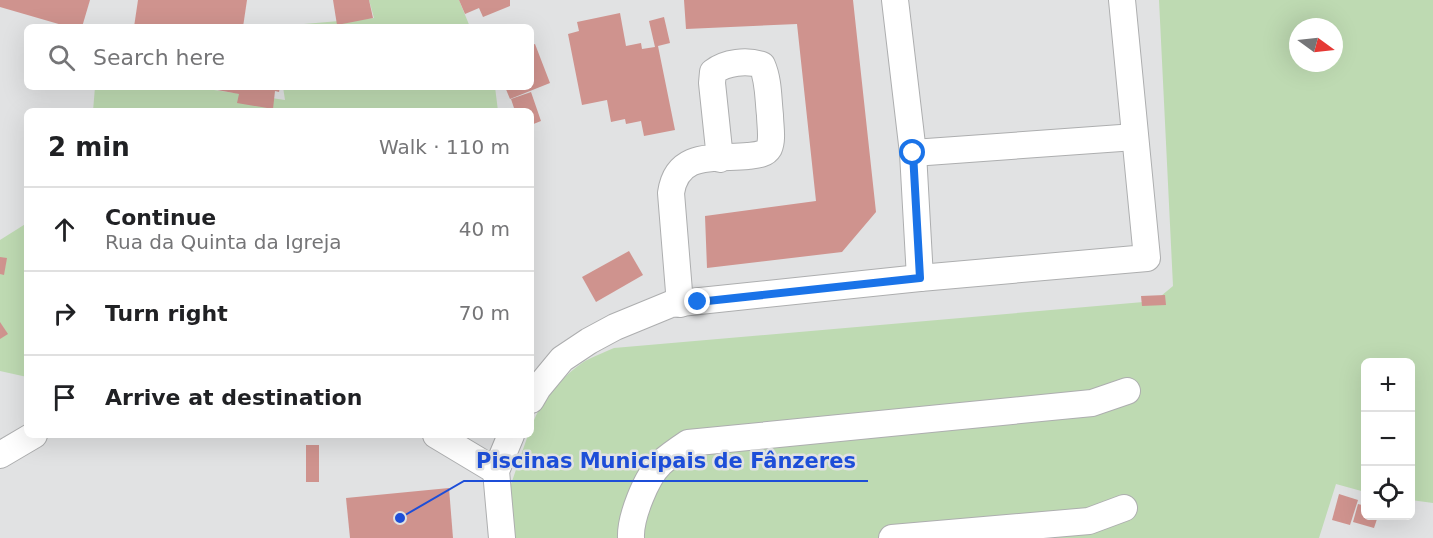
<!DOCTYPE html>
<meta charset="utf-8">
<style>
body{margin:0;font-family:"DejaVu Sans",sans-serif;background:#f2f2f2;color:#202124}
.controls{position:absolute;right:18px;bottom:18px;display:grid;overflow:hidden;border-radius:9px;box-shadow:0 6px 24px #0002}
.controls button{width:54px;height:54px;display:grid;place-items:center;padding:0;border:0;border-bottom:2px solid #e0e0e0;background:#fff;color:#202124;font:30px sans-serif}
.compass{position:absolute;left:1289px;top:18px;width:54px;height:54px;border-radius:50%;background:#fff;box-shadow:0 6px 24px #0002;rotate:105deg}
.stop{position:absolute;width:18px;height:18px;margin:-14px;border:4px solid #1a73e8;border-radius:50%;background:#fff}
.stop.end{background:#1a73e8;border-color:#fff;box-shadow:0 2px 6px #0008}
.list{margin:0;padding:0;list-style:none}
h2{display:flex;justify-content:space-between;align-items:center;height:78px;margin:0;padding:0 24px;font-size:26px}
h2 small{font-size:20px;font-weight:400;color:#757577}
.list li{display:grid;grid-template-columns:39px 1fr auto;gap:18px;align-items:center;box-sizing:border-box;height:84px;padding:0 24px;border-top:2px solid #e0e0e0}
.list b{display:block;font-size:22px;white-space:nowrap}
.list p{margin:0;font-size:20px;white-space:nowrap;color:#757577}
.list em{font-size:20px;font-style:normal;color:#757577}
.icon{flex:none;width:33px;height:33px;fill:none;stroke:currentColor;stroke-width:2;stroke-linecap:round;stroke-linejoin:round}
.map{position:relative;flex:none;width:1433px;height:538px;overflow:hidden}
.search{position:absolute;background:#fff;box-shadow:0 6px 24px #0002;left:24px;top:24px;width:510px;height:66px;display:flex;align-items:center;gap:15px;box-sizing:border-box;padding:0 21px;border-radius:9px;color:#757577;font-size:22px}
.panel{position:absolute;background:#fff;box-shadow:0 6px 24px #0002;left:24px;top:108px;width:510px;height:330px;border-radius:9px}
.map>svg:first-child{display:block}
.green{fill:#bedab2;fill-rule:evenodd}
.building{fill:#cf938e}
.lines{fill:none;stroke-linecap:round;stroke-linejoin:round}
.minor-casing{stroke:#adaeaf;stroke-width:28}
.minor{stroke:#fff;stroke-width:26}
.route{stroke:#1a73e8;stroke-width:8}
.leader{fill:none;stroke:#1d4ed8;stroke-width:2}
.callout-dot{fill:#1d4ed8;stroke:#e1e2e3;stroke-width:2}
.callout-label{font-size:21px;text-anchor:middle;font-weight:bold;fill:#1d4ed8;stroke:#e1e2e3;stroke-width:5;stroke-linejoin:round;paint-order:stroke}
</style>
<div class="map">
<svg width="1433" height="538" viewBox="0 0 1433 538">
<rect width="100%" height="100%" fill="#e1e2e3"/>
<g class="green">
<path d="M369,0h90l11,27h-201l105,-9z"/>
<path d="M1159,0h274v503l-22,-3 -1,-138h-44l-1,130 -29,-8 -17,54h-810l1,-51 18,-52h3c0,-25 33,-61 54,-74 9,-5 20,-9 29,-13l541,-47 18,-15zM1298,27h36v36h-36z"/>
<path d="M95,87h98l92,13 -2,-13h212l3,24h-405z"/>
<path d="M27,223v154l-27,-6v-131z"/>
</g>
<g class="building">
<path d="M0,0h90l-8,27h-13l-69,-20z"/>
<path d="M138,0h109l-4,27h-109z"/>
<path d="M333,0h36l4,18 -36,7z"/>
<path d="M459,0h51v6l-27,11 -4,-9 -14,6z"/>
<path d="M684,0h169l23,212 -34,40 -135,16 -2,-52 111,-15 -19,-177 -111,5z"/>
<path d="M620,13l6,33 15,-3 1,6 13,-2 -6,-26 15,-4 6,26 -12,3 17,84 -31,6 -3,-15 -15,3 -1,-5 -14,3 -4,-22 -25,5 -14,-71 11,-3 -2,-9z"/>
<path d="M535,44l15,39 -40,16 -5,-12h26v-42z"/>
<path d="M201,87h79l-1,5 -4,-1 -2,18 -36,-6 2,-9z"/>
<path d="M531,92l10,29 -10,4v-14h-16l-4,-12z"/>
<path d="M629,251l14,24 -47,27 -14,-25z"/>
<path d="M0,257l7,1 -3,17 -4,-1z"/>
<path d="M1165,295l1,10 -24,1 -1,-10z"/>
<path d="M0,322l8,12 -8,5z"/>
<rect x="306" y="445" width="13" height="37"/>
<path d="M449,488l4,50h-103l-4,-40z"/>
<path d="M1339,494l19,6 -8,25 -18,-5z"/>
<path d="M1358,504l8,2v10h12l-4,12 -21,-6z"/>
</g>
<g class="lines">
<g class="minor-casing">
<g id="minor">
<path d="M895,0l18,153 7,125"/>
<path d="M913,153l222,-16"/>
<path d="M680,304l-9,-111c6,-42 43,-34 77,-37 7,-1 17,-1 21,-8 4,-9 1,-23 1,-33 -2,-16 -1,-34 -8,-50 -15,-5 -36,-3 -49,7l-1,11 8,76"/>
<path d="M531,400l7,-12 24,-29 27,-18 26,-14 56,-23 249,-26 227,-20 -25,-258"/>
<path d="M436,435l60,36"/>
<path d="M0,455l34,-20"/>
<path d="M502,538l-6,-67 15,-36"/>
<path d="M631,538c-1,-20 15,-61 30,-75 8,-7 18,-14 27,-20l404,-40 35,-12"/>
<path d="M892,538l197,-17 35,-13"/>
</g>
</g>
<use href="#minor" class="minor"/>
</g>
<g class="lines">
<path class="route" d="M698,302l222,-24 -7,-125"/>
</g>
<path class="leader" d="M400 518L464 481H868"/>
<circle class="callout-dot" cx="400" cy="518" r="6"/>
<g class="callout-label">
<text x="666" y="468">Piscinas Municipais de Fânzeres</text>
</g>
</svg>
<div class="controls">
<button>+</button>
<button>−</button>
<button><svg class="icon" aria-label="locate" viewBox="0 0 24 24"><circle cx="12" cy="12" r="6"/><path d="M12 2v4M12 18v4M2 12h4M18 12h4"/></svg></button>
</div>
<svg class="compass" viewBox="-18 -18 36 36"><path d="M0-13l5 13h-10z" fill="#e53935"/><path d="M0 13l5-13h-10z" fill="#757577"/></svg>
<div class="stop" style="left:913px;top:153px"></div>
<div class="stop end" style="left:698px;top:302px"></div>
<div class="search"><svg class="icon" aria-label="search" viewBox="0 0 24 24"><circle cx="10" cy="10" r="6"/><path d="M15 15l6 6"/></svg>Search here</div>
<section class="panel">
<h2>2 min<small>Walk · 110 m</small></h2>
<ul class="list">
<li><svg class="icon" aria-label="ahead" viewBox="0 0 24 24"><path d="M12 20V5M6 11l6-6 6 6"/></svg><div><b>Continue</b><p>Rua da Quinta da Igreja</p></div><em>40 m</em></li>
<li><svg class="icon" aria-label="right" viewBox="0 0 24 24"><path d="M7 20v-9h11M14 6l5 5-5 5"/></svg><div><b>Turn right</b></div><em>70 m</em></li>
<li><svg class="icon" aria-label="arrive" viewBox="0 0 24 24"><path d="M6 21V4h12l-3 4 3 4H6"/></svg><div><b>Arrive at destination</b></div></li>
</ul>
</section>
</div>
